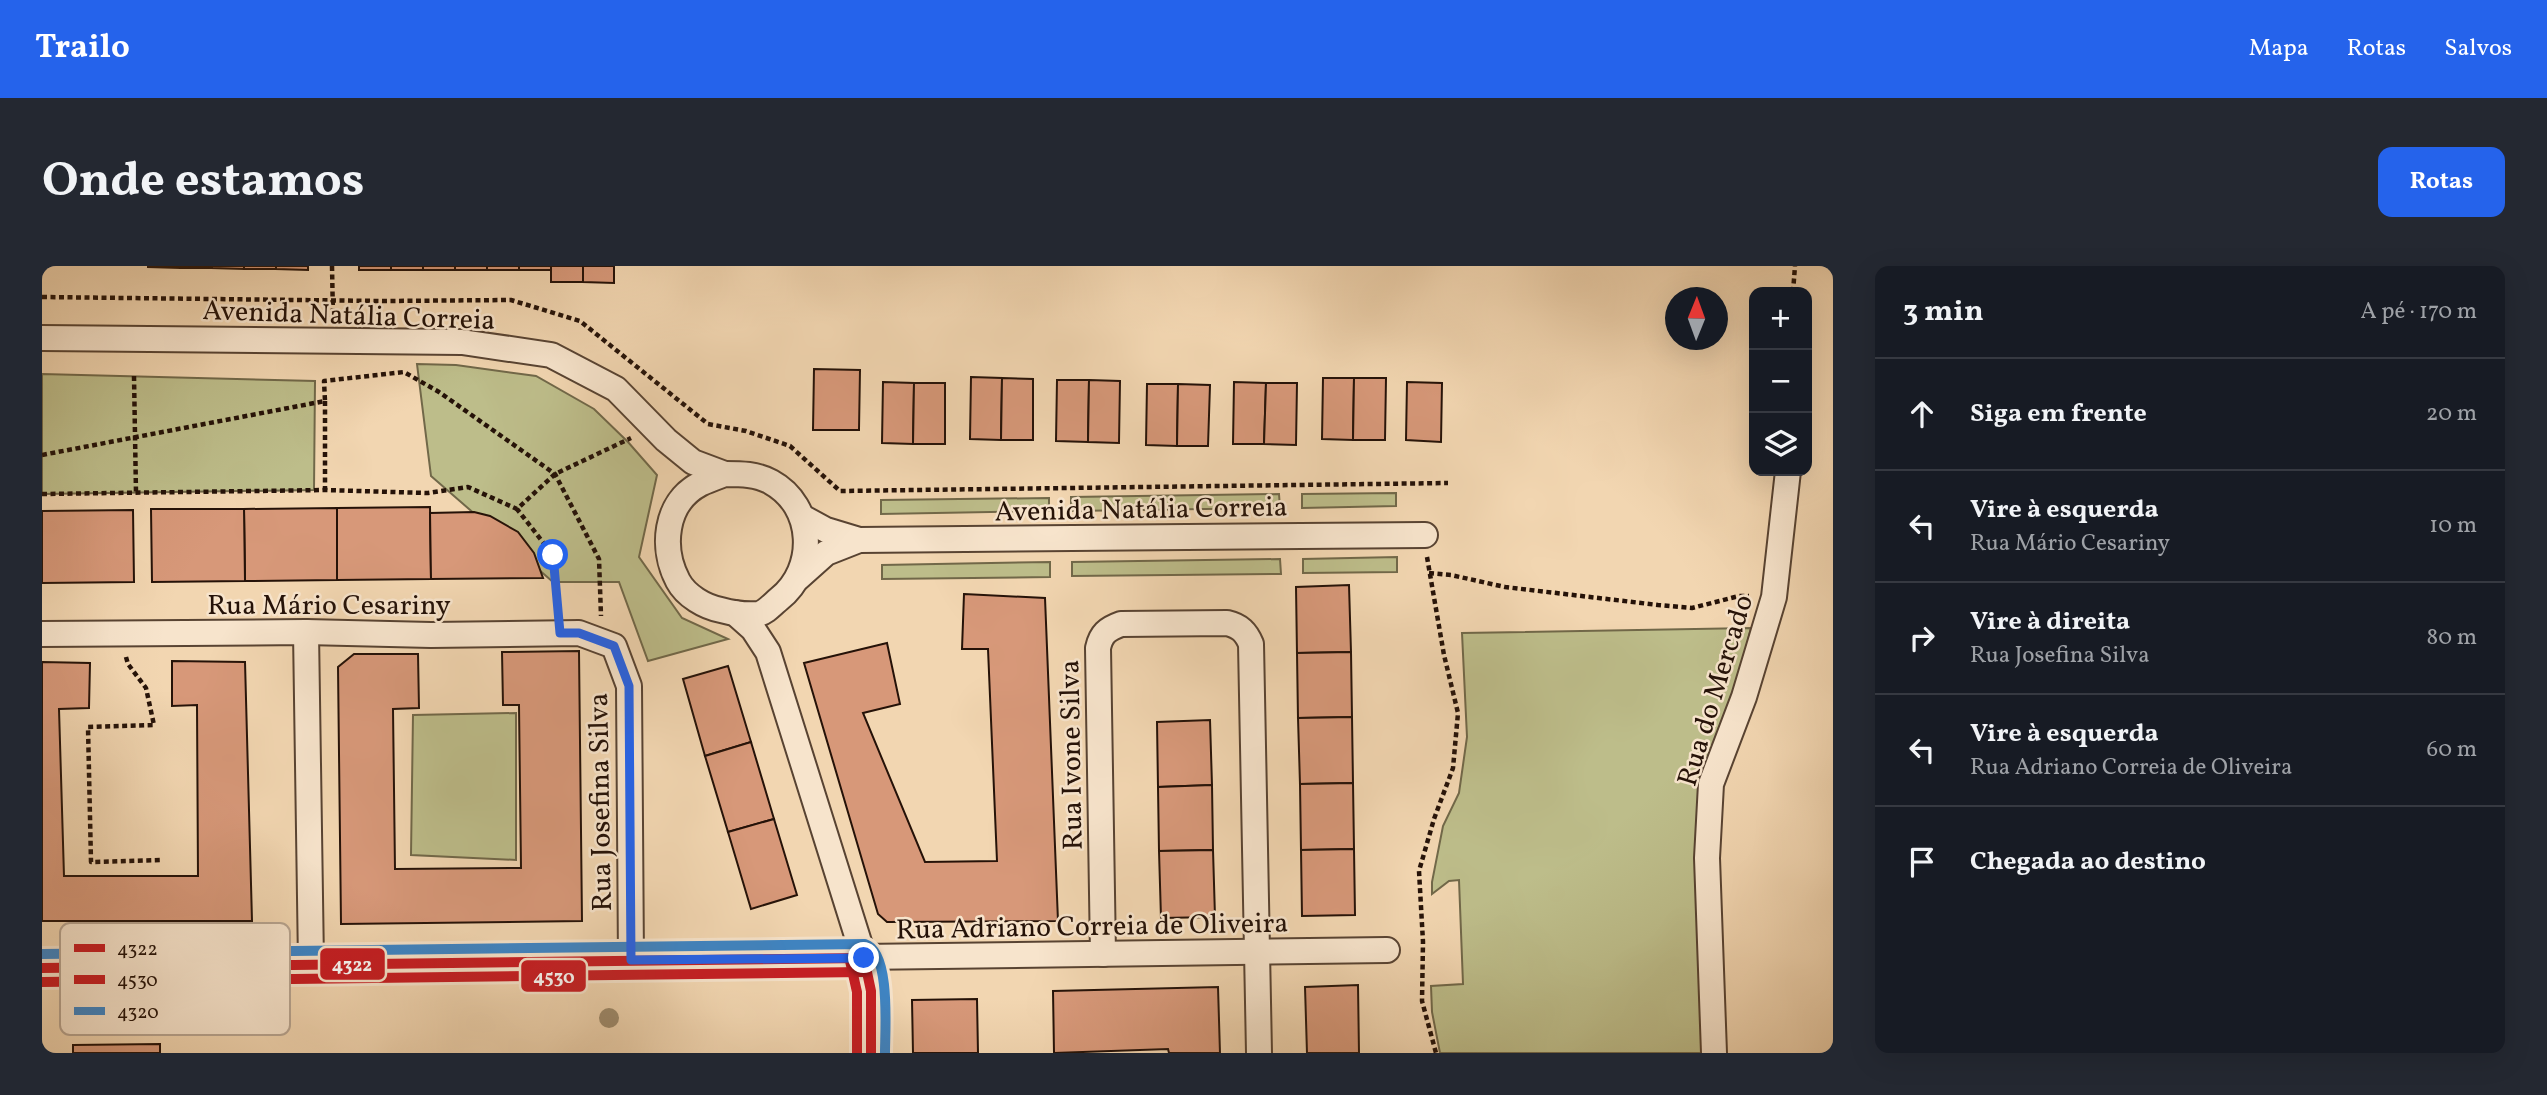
<!DOCTYPE html>
<html lang="pt">
<meta charset="utf-8">
<style>
body{margin:0;font-family:Vollkorn,serif;background:#242831;color:#f1f3f6}
.controls{position:absolute;right:21px;top:21px;display:grid;overflow:hidden;border-radius:14px;box-shadow:0 7px 28px #0002}
.controls button{width:63px;height:63px;display:grid;place-items:center;padding:0;border:0;border-bottom:2px solid #363941;background:#171b24;color:#f1f3f6;font:35px sans-serif}
.compass{position:absolute;left:1623px;top:21px;width:63px;height:63px;border-radius:50%;background:#171b24;box-shadow:0 7px 28px #0002;rotate:1deg}
.stop{position:absolute;width:21px;height:21px;margin:-16px;border:5px solid #2563eb;border-radius:50%;background:#fff}
.stop.end{background:#2563eb;border-color:#fff;box-shadow:0 2px 7px #0008}
.list{margin:0;padding:0;list-style:none}
h2{display:flex;justify-content:space-between;align-items:center;height:91px;margin:0;padding:0 28px;font-size:30px}
h2 small{font-size:23px;font-weight:400;color:#9ea1a6}
.list li{display:grid;grid-template-columns:46px 1fr auto;gap:21px;align-items:center;box-sizing:border-box;height:112px;padding:0 28px;border-top:2px solid #363941}
.list b{display:block;font-size:26px;white-space:nowrap}
.list p{margin:0;font-size:23px;white-space:nowrap;color:#9ea1a6}
.list em{font-size:23px;font-style:normal;color:#9ea1a6}
.icon{flex:none;width:38px;height:38px;fill:none;stroke:currentColor;stroke-width:2;stroke-linecap:round;stroke-linejoin:round}
.map{position:relative;flex:none;width:1791px;height:787px;overflow:hidden;border-radius:14px}
header{display:flex;align-items:center;gap:42px;box-sizing:border-box;height:98px;padding:0 35px;background:#2563eb;color:#fff}
header strong{font-size:33px}
nav{display:flex;gap:38px;margin-inline-start:auto;font-size:24px}
.intro{display:flex;align-items:center;justify-content:space-between;box-sizing:border-box;height:168px;padding:0 42px}
h1{margin:0;font-size:49px}
.button{padding:18px 32px;border-radius:14px;background:#2563eb;color:#fff;font-size:24px;font-weight:700}
main{display:flex;gap:42px;padding:0 42px}
aside{flex:1;background:#171b24;border-radius:14px;box-shadow:0 7px 28px #0002}
.map>svg:first-child{display:block}
.green{fill:#bdbd8a;stroke:#716849;stroke-width:2}
.building{fill:#d79879;stroke:#251208;stroke-width:2}
.lines{fill:none;stroke-linecap:round;stroke-linejoin:round}
.minor-casing{stroke:#584332;stroke-width:28}
.path{stroke:#251208;stroke-width:4.5;stroke-dasharray:5 3.5;stroke-linecap:butt}
.minor{stroke:#f7e4cc;stroke-width:24}
.bus-1-casing{stroke:#f7e4cc;stroke-width:16}
.bus-2-casing{stroke:#f7e4cc;stroke-width:16}
.bus-3-casing{stroke:#f7e4cc;stroke-width:16}
.bus-1{stroke:#c61d23;stroke-width:10}
.bus-2{stroke:#c61d23;stroke-width:10}
.bus-3{stroke:#3d85c6;stroke-width:10}
.tree{fill:#9e8b6d}
.route{stroke:#2563eb;stroke-width:9}
.labels{text-anchor:middle;stroke-width:5;stroke-linejoin:round;paint-order:stroke}
.street-label{font-size:28px;fill:#251208;stroke:#f7e4cc}
.key{fill:#f7e4cc;stroke:#b8a591;stroke-width:2}
.key-label{font-size:19px;fill:#251208}
.line-badge{stroke:#f7e4cc;stroke-width:2.5}
.badge-label{font-size:19px;text-anchor:middle;font-weight:bold;fill:#fff}
</style>
<header>
<strong>Trailo</strong>
<nav><a>Mapa</a><a>Rotas</a><a>Salvos</a></nav>
</header>
<div class="intro"><h1>Onde estamos</h1><a class="button">Rotas</a></div>
<main>
<div class="map">
<svg width="1791" height="787" viewBox="0 0 1791 787">
<rect width="100%" height="100%" fill="#f2d6b1"/>
<filter id="stains"><feTurbulence type="fractalNoise" baseFrequency=".00286" numOctaves="4"/><feColorMatrix values="0 0 0 0 .2 0 0 0 0 .09 0 0 0 0 .02 0 0 0 .5 -.17"/></filter>
<radialGradient id="worn" r=".72"><stop offset=".6" stop-color="#630" stop-opacity="0"/><stop offset="1" stop-color="#630" stop-opacity=".3"/></radialGradient>
<g class="green">
<path d="M375,98l39,1 80,11 58,33 34,33 29,33 -18,82 43,61 46,21 -80,22 -29,-79h-66l-122,-106z"/>
<path d="M0,108l273,7 -1,109 -272,4z"/>
<path d="M1354,227v13l-94,2v-14z"/>
<path d="M1237,228l1,14 -209,3v-14z"/>
<path d="M1007,232v13l-168,3v-14z"/>
<path d="M1355,291v15l-94,1v-14z"/>
<path d="M1238,293l1,15 -209,2v-14z"/>
<path d="M1008,296v15l-168,2v-14z"/>
<path d="M1709,362l-25,100 -21,325h-265l-8,-41 -1,-26 32,-2 -4,-104 -10,1 -17,13v-12l11,-56 16,-33 8,-56 -5,-104z"/>
<path d="M474,447v147l-105,-5 2,-140z"/>
</g>
<g class="building">
<path d="M106,0h32v2l-32,-1z"/>
<rect x="138" y="0" width="32" height="2"/>
<path d="M170,0h32v3l-32,-1z"/>
<rect x="202" y="0" width="32" height="3"/>
<path d="M234,0h32v4l-32,-1z"/>
<rect x="317" y="0" width="32" height="4"/>
<rect x="349" y="0" width="32" height="4"/>
<rect x="381" y="0" width="32" height="4"/>
<rect x="413" y="0" width="32" height="4"/>
<rect x="445" y="0" width="32" height="4"/>
<rect x="477" y="0" width="32" height="4"/>
<rect x="509" y="0" width="32" height="16"/>
<path d="M541,0h31v17l-31,-1z"/>
<path d="M772,103l46,1 -1,60h-46z"/>
<path d="M929,111l31,1 -1,62 -31,-1z"/>
<path d="M960,112l31,1v61h-32z"/>
<path d="M1281,112h31l-1,62 -31,-1z"/>
<path d="M1312,112h32l-1,62h-32z"/>
<path d="M1015,114h32l-1,62 -32,-1z"/>
<path d="M1047,114l31,1 -1,62 -31,-1z"/>
<path d="M841,116l31,1 -1,61 -31,-1z"/>
<path d="M1192,116l32,1 -2,61h-31z"/>
<path d="M1365,116l35,1 -1,59 -35,-2z"/>
<path d="M872,117h31v61h-32z"/>
<path d="M1224,117h31l-1,62 -32,-1z"/>
<path d="M1105,118h31l-1,62 -31,-1z"/>
<path d="M1136,118l32,1 -2,61h-31z"/>
<path d="M388,241l1,72 -94,1v-72z"/>
<path d="M295,242v72l-92,1 -1,-72z"/>
<path d="M109,243h93l1,72 -93,1z"/>
<path d="M91,244l1,72 -92,1v-72z"/>
<path d="M432,246l16,4 28,16 16,21 9,25 -112,1 -1,-66z"/>
<path d="M1307,319l2,67 -54,1 -1,-66z"/>
<path d="M922,328l81,4 13,323 -171,1 -9,-8 -74,-251 83,-20 13,61 -37,9 62,149 72,-1 -9,-212h-26z"/>
<path d="M537,385l3,270 -241,3 -3,-257 16,-13h64l1,54 -26,1 2,160 126,-1 -2,-163h-16l-1,-53z"/>
<path d="M1309,386l1,65 -54,1 -1,-65z"/>
<path d="M130,395l73,1 7,259h-210v-259l48,1 -1,45 -30,1 5,167h134l-1,-171 -25,1z"/>
<path d="M686,400l23,76 -46,14 -22,-77z"/>
<path d="M1310,451l1,66 -53,1 -2,-66z"/>
<path d="M1168,454l2,65 -54,2 -1,-65z"/>
<path d="M709,476l23,77 -46,13 -23,-76z"/>
<path d="M1311,517l1,66 -53,1 -1,-66z"/>
<path d="M1170,519l1,65 -54,1 -1,-64z"/>
<path d="M732,553l23,76 -46,14 -23,-77z"/>
<path d="M1312,583l1,66 -53,1 -1,-66z"/>
<path d="M1171,584l2,67 -54,1 -2,-67z"/>
<path d="M1316,719l1,68h-52l-2,-66z"/>
<path d="M1176,721l2,66h-51l-1,-4 -114,4 -1,-62z"/>
<path d="M935,733l1,54h-65l-1,-53z"/>
<path d="M118,778v9h-87v-8z"/>
</g>
<g class="lines">
<g class="minor-casing">
<g id="minor">
<path d="M0,72l420,4 89,13 65,34 50,51 27,22 32,12"/>
<path d="M683,208c16,0 32,0 46,8 44,24 46,87 8,117 -6,5 -14,14 -21,15 -12,1 -26,-1 -37,-4 -16,-3 -35,-14 -43,-29 -17,-32 -14,-78 22,-97 8,-4 17,-7 25,-10z"/>
<path d="M760,251l24,13 33,10 566,-5"/>
<path d="M756,312l28,-25 33,-13"/>
<path d="M693,347l18,16 15,23 96,306 7,33v62"/>
<path d="M264,366l5,331"/>
<path d="M0,368l264,-2 125,3 148,-2 35,13 15,40 2,274"/>
<path d="M1061,688l-5,-306c3,-14 9,-19 23,-24l106,-1c13,3 19,9 24,21l8,409"/>
<path d="M0,702l1345,-18"/>
<path d="M1672,787l-7,-195 4,-74 33,-87 30,-100 14,-126"/>
</g>
</g>
<g class="path">
<path d="M290,0l1,52"/>
<path d="M1751,26l2,-26"/>
<path d="M0,31l342,4 127,-1 69,21 128,103 38,7 44,15 50,45 608,-8"/>
<path d="M92,110l2,117"/>
<path d="M283,135v89"/>
<path d="M0,189l283,-54 -1,-20 80,-9 35,20 116,82 44,85 2,57"/>
<path d="M0,228l283,-4 103,3 40,-6 49,22"/>
<path d="M1385,291l17,98 14,58 -5,55 -19,51 -15,52 4,71 -1,59 14,52"/>
<path d="M1387,307l22,2 54,12 153,18 34,3 47,-12h10"/>
<path d="M516,345l-5,-56 -36,-46 38,-35 76,-36"/>
<path d="M84,391l2,7 18,24 8,37 -66,2 3,135 70,-2"/>
</g>
<use href="#minor" class="minor"/>
<g class="bus-1-casing">
<g id="bus-1">
<path d="M822,692l7,33v62"/>
<path d="M0,702l822,-10"/>
</g>
</g>
<g class="bus-2-casing">
<g id="bus-2">
<path d="M808,695l7,31v61"/>
<path d="M0,716l822,-10"/>
</g>
</g>
<g class="bus-3-casing">
<path id="bus-3" d="M0,688l823,-10c26,8 20,86 20,109"/>
</g>
<use href="#bus-1" class="bus-1"/>
<use href="#bus-2" class="bus-2"/>
<use href="#bus-3" class="bus-3"/>
</g>
<circle class="tree" cx="567" cy="752" r="10"/>
<g class="lines">
<path class="route" d="M511,289l7,78h19l35,13 15,40 2,274 233,-2"/>
</g>
<g class="labels">
<g class="street-label">
<text transform="translate(307 48) rotate(2)" y="10">Avenida Natália Correia</text>
<text transform="translate(1099 242) rotate(-1)" y="10">Avenida Natália Correia</text>
<text x="287" y="348">Rua Mário Cesariny</text>
<text transform="translate(1672 424) rotate(-73)" y="10">Rua do Mercado</text>
<text transform="translate(1028 489) rotate(-91)" y="10">Rua Ivone Silva</text>
<text transform="translate(557 536) rotate(-91)" y="10">Rua Josefina Silva</text>
<text transform="translate(1050 659) rotate(-1)" y="10">Rua Adriano Correia de Oliveira</text>
</g>
</g>
<rect x="18" y="657" width="230" height="112" rx="10" class="key"/>
<rect x="32" y="678" width="31" height="8" fill="#c61d23"/>
<rect x="32" y="709" width="31" height="9" fill="#c61d23"/>
<rect x="32" y="741" width="31" height="8" fill="#3d85c6"/>
<g class="key-label">
<text x="75" y="689">4322</text>
<text x="75" y="720">4530</text>
<text x="75" y="752">4320</text>
</g>
<g class="line-badge">
<rect x="277" y="681" width="67" height="34" rx="7" fill="#c61d23"/>
<rect x="478" y="693" width="67" height="34" rx="7" fill="#c61d23"/>
</g>
<g class="badge-label">
<text x="310" y="705">4322</text>
<text x="512" y="717">4530</text>
</g>
<rect width="100%" height="100%" filter="url(#stains)"/>
<rect width="100%" height="100%" fill="url(#worn)"/>
</svg>
<div class="controls">
<button>+</button>
<button>−</button>
<button><svg class="icon" aria-label="layers" viewBox="0 0 24 24"><path d="M12 4l9 5-9 5-9-5zM3 14l9 5 9-5"/></svg></button>
</div>
<svg class="compass" viewBox="-18 -18 36 36"><path d="M0-13l5 13h-10z" fill="#e53935"/><path d="M0 13l5-13h-10z" fill="#9ea1a6"/></svg>
<div class="stop" style="left:511px;top:289px"></div>
<div class="stop end" style="left:822px;top:692px"></div>
</div>
<aside>
<h2>3 min<small>A pé · 170 m</small></h2>
<ul class="list">
<li><svg class="icon" aria-label="ahead" viewBox="0 0 24 24"><path d="M12 20V5M6 11l6-6 6 6"/></svg><div><b>Siga em frente</b></div><em>20 m</em></li>
<li><svg class="icon" aria-label="left" viewBox="0 0 24 24"><path d="M17 20v-9H6M10 6l-5 5 5 5"/></svg><div><b>Vire à esquerda</b><p>Rua Mário Cesariny</p></div><em>10 m</em></li>
<li><svg class="icon" aria-label="right" viewBox="0 0 24 24"><path d="M7 20v-9h11M14 6l5 5-5 5"/></svg><div><b>Vire à direita</b><p>Rua Josefina Silva</p></div><em>80 m</em></li>
<li><svg class="icon" aria-label="left" viewBox="0 0 24 24"><path d="M17 20v-9H6M10 6l-5 5 5 5"/></svg><div><b>Vire à esquerda</b><p>Rua Adriano Correia de Oliveira</p></div><em>60 m</em></li>
<li><svg class="icon" aria-label="arrive" viewBox="0 0 24 24"><path d="M6 21V4h12l-3 4 3 4H6"/></svg><div><b>Chegada ao destino</b></div></li>
</ul>
</aside>
</main>
